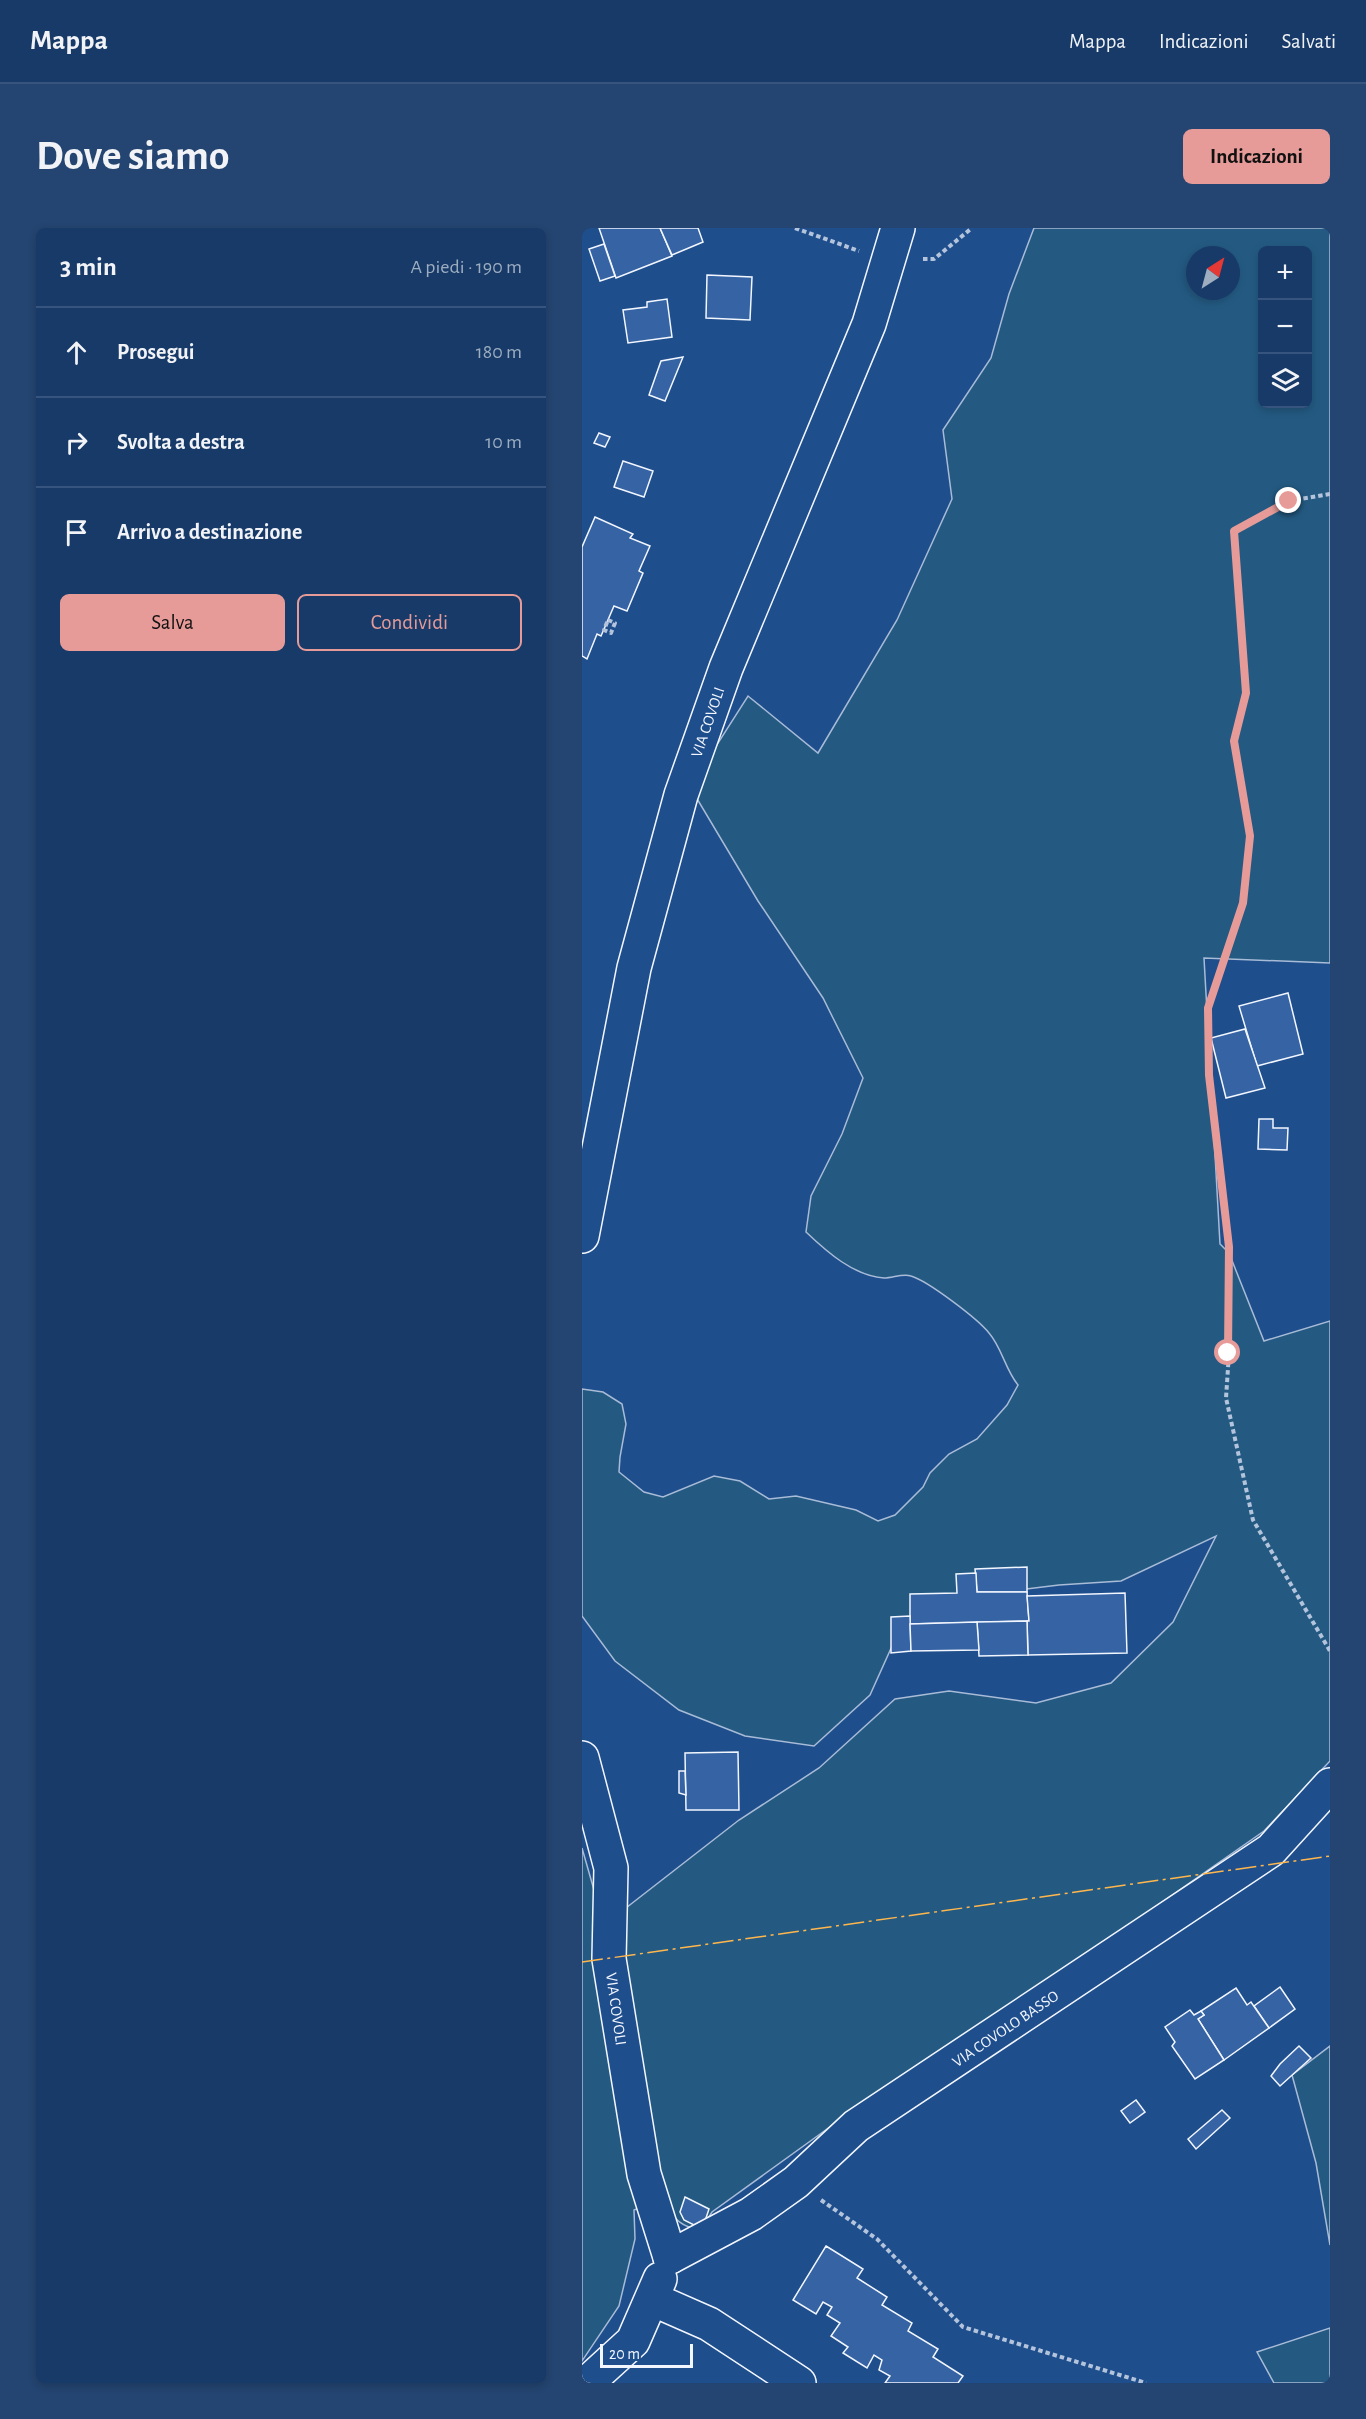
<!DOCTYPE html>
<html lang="it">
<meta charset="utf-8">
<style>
body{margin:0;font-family:"Alegreya Sans",sans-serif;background:#244571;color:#f1f3f6}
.controls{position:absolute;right:18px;top:18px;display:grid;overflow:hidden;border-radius:9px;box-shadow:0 3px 9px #0003}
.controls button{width:54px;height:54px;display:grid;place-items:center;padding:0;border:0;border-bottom:2px solid #36547d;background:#173a69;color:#f1f3f6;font:30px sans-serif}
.compass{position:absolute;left:604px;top:18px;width:54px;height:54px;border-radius:50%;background:#173a69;box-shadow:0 3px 9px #0003;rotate:36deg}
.scale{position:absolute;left:18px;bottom:15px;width:93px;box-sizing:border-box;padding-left:6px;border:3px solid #f2f6ff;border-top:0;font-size:16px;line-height:21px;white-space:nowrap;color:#f2f6ff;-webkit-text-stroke:4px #1f4e8c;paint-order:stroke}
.stop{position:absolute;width:18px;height:18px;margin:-14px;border:4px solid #e69b98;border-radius:50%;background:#fff}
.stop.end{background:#e69b98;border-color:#fff;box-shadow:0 2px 6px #0008}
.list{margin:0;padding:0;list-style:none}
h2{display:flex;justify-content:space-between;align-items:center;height:78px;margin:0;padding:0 24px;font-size:26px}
h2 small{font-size:20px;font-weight:400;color:#9eadc0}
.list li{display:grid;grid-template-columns:39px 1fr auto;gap:18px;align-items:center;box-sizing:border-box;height:90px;padding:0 24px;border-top:2px solid #36547d}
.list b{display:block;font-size:22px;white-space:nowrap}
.list em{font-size:20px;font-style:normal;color:#9eadc0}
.actions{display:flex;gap:12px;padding:18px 24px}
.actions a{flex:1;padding:14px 0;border:2px solid #e69b98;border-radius:9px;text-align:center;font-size:21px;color:#e69b98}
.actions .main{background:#e69b98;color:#111}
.icon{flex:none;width:33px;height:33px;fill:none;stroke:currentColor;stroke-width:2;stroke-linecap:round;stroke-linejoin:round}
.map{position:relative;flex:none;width:748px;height:2155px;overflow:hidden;border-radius:9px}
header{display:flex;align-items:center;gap:36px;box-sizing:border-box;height:84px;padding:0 30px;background:#173a69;border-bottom:2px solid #36547d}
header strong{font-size:28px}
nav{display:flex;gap:33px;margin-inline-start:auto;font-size:21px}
.intro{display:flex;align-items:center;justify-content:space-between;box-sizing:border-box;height:144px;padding:0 36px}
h1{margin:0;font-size:42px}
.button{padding:15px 27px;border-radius:9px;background:#e69b98;color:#111;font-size:21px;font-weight:700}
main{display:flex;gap:36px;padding:0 36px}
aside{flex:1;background:#173a69;border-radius:9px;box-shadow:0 3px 9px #0003}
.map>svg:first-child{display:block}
.green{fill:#245a82;stroke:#a8bbd7;stroke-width:1.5;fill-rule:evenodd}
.building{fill:#3563a3;stroke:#f2f6ff;stroke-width:1.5}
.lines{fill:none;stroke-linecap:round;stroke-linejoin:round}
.minor-casing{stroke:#f2f6ff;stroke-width:36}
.path{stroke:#b3c4dc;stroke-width:4;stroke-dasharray:4.5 3;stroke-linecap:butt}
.minor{stroke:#1f4e8c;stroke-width:33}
.power{stroke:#ffb74d;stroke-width:1.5;stroke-dasharray:21 4.5 3 4.5;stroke-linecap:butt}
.route{stroke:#e69b98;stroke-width:8}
.labels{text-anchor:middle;stroke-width:4.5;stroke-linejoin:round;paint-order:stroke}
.street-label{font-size:16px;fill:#f2f6ff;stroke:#1f4e8c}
</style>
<header>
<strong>Mappa</strong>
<nav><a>Mappa</a><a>Indicazioni</a><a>Salvati</a></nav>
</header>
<div class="intro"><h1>Dove siamo</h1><a class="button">Indicazioni</a></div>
<main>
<aside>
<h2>3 min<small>A piedi · 190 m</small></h2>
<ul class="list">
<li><svg class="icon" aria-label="ahead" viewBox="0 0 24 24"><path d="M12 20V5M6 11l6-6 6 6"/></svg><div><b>Prosegui</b></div><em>180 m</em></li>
<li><svg class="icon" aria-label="right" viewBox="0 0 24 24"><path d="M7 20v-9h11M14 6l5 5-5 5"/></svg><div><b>Svolta a destra</b></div><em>10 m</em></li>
<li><svg class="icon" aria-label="arrive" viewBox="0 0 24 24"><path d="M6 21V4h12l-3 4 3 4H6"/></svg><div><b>Arrivo a destinazione</b></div></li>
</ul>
<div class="actions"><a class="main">Salva</a><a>Condividi</a></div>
</aside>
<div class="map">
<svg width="748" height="2155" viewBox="0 0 748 2155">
<rect width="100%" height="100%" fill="#1f4e8c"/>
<g class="green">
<path d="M452,0h296v735l-126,-5 16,286 9,9 35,88 66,-20v440l-66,70 -235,164 -170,111 -147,106 -7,11 -10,6c-21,-6 -22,-13 -28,-32l-33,13 1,29 -16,67 -37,55v-513l22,77 135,-105 80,-52 76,-69 54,-8 87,12 75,-20 62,-61 43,-86 -95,45 -62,4 -124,15 -42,44 -23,51 -56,51 -69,-10 -66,-26 -64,-49 -33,-45v-227l21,3 19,12 4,20 -6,33 -1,15 25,20 19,5 51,-21 26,5 29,18 27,-3 60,14 22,11 17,-6 28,-28 7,-14 19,-19 28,-15 30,-34 11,-20c-13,-16 -16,-37 -29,-52 -11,-14 -61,-52 -78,-57 -8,-3 -18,2 -27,2 -30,-2 -57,-26 -78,-46l5,-36 31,-62 21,-56 -40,-80 -65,-97 -68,-114 58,-91 70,57 79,-133 55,-121 -9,-69 48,-72 18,-64zM680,22h46v154h-46zM613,27h36v36h-36z"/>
<path d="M748,1818v199l-14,-82 -24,-88z"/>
<path d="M748,2100v55h-56l-17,-31z"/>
</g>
<g class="building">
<path d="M17,0h61l12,28 -56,22z"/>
<path d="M78,0h38l5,14 -31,13z"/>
<path d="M22,16l11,32 -15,5 -11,-32z"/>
<path d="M125,47l45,2 -2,43 -44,-2z"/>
<path d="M85,71l5,38 -44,6 -5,-33 24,-3v-5z"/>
<path d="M101,129l-18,44 -16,-6 12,-34z"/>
<path d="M17,205l11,4 -5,10 -11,-4z"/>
<path d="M41,233l30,10 -9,26 -30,-10z"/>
<path d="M13,289l38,17 -3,4 20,8 -11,25 4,2 -16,38 -13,-5 -13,30 -4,-2 -10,25 -5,-3v-109z"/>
<path d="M706,765l15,61 -46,12 -18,-60z"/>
<path d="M663,801l20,59 -39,10 -15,-60z"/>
<path d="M677,891h14v9h15l-1,22 -29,-1z"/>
<path d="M445,1339v25h-50l-2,-23z"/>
<path d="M394,1345l1,19h50l2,29 -119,3v-30l47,-1 -1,-19z"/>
<path d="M543,1365l2,60 -99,2 -1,-34h2l-2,-25z"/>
<path d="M328,1388l1,35 -20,2v-36z"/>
<path d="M445,1393l1,34 -49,1 -2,-34z"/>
<path d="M395,1394l2,28 -68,1 -1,-27z"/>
<path d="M156,1524l1,58h-53l-1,-57z"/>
<path d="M97,1543h6l1,24 -7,-2z"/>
<path d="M698,1759l15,22 -26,19 -15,-22z"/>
<path d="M654,1760l11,17 4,-3 18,26 -45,32 -26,-41 6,-4 -3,-4z"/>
<path d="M608,1782l4,5 7,-4 3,4 -6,4 26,41 -29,19 -23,-33 3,-4 -10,-15z"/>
<path d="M717,1818l12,12 -31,28 -9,-10 9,-12z"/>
<path d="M554,1872l9,12 -15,11 -9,-12z"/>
<path d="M640,1882l8,8 -34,31 -8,-10z"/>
<path d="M103,1969l24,12 -5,15 -8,2 -12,-6 -4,-8z"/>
<path d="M244,2018l37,23 -6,9 30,19 -5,8 30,18 -4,8 30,18 -5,8 30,19 -5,7h-73l5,-7 -11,-6 3,-10 -8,-5 -7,13 -24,-15 5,-6 -17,-11 9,-13 -13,-8 5,-8 -9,-5 -7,12 -23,-14z"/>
</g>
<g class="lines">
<g class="minor-casing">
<g id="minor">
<path d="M0,1008l52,-268 47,-173 45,-127 143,-344 29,-96"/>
<path d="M0,1530l29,110 -2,91 35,215 26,83"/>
<path d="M88,2029l81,-43 45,-32 60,-56 415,-276 59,-65"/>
<path d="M70,2071l57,25 90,59"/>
<path d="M5,2155l46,-42 27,-62"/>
</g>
</g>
<g class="path">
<path d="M213,0l64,23"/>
<path d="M341,31h11l38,-31"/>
<path d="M748,266l-41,7 -54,30 11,162 -11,47 15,96 -7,67 -35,105 1,67 20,172v106l-3,45 27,122 77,131"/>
<path d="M26,392l7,3 -4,10 -7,-3z"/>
<path d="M239,1972l56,39 86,88 183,56"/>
</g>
<use href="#minor" class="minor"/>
<path class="power" d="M0,1734l748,-106"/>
</g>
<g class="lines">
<path class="route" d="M646,1125l1,-106 -20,-172 -1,-67 35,-105 7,-67 -16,-95 12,-48 -12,-162 55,-30"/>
</g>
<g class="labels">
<g class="street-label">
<text transform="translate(125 494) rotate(-71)" y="6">VIA COVOLI</text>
<text transform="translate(35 1781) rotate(82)" y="6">VIA COVOLI</text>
<text transform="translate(423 1800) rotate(-34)" y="6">VIA COVOLO BASSO</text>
</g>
</g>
</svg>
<div class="controls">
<button>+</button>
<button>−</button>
<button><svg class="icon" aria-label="layers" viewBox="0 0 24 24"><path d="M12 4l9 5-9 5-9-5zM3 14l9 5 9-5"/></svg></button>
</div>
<svg class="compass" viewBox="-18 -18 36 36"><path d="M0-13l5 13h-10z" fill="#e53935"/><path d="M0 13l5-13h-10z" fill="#9eadc0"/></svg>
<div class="scale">20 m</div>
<div class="stop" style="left:646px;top:1125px"></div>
<div class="stop end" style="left:707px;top:273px"></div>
</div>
</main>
